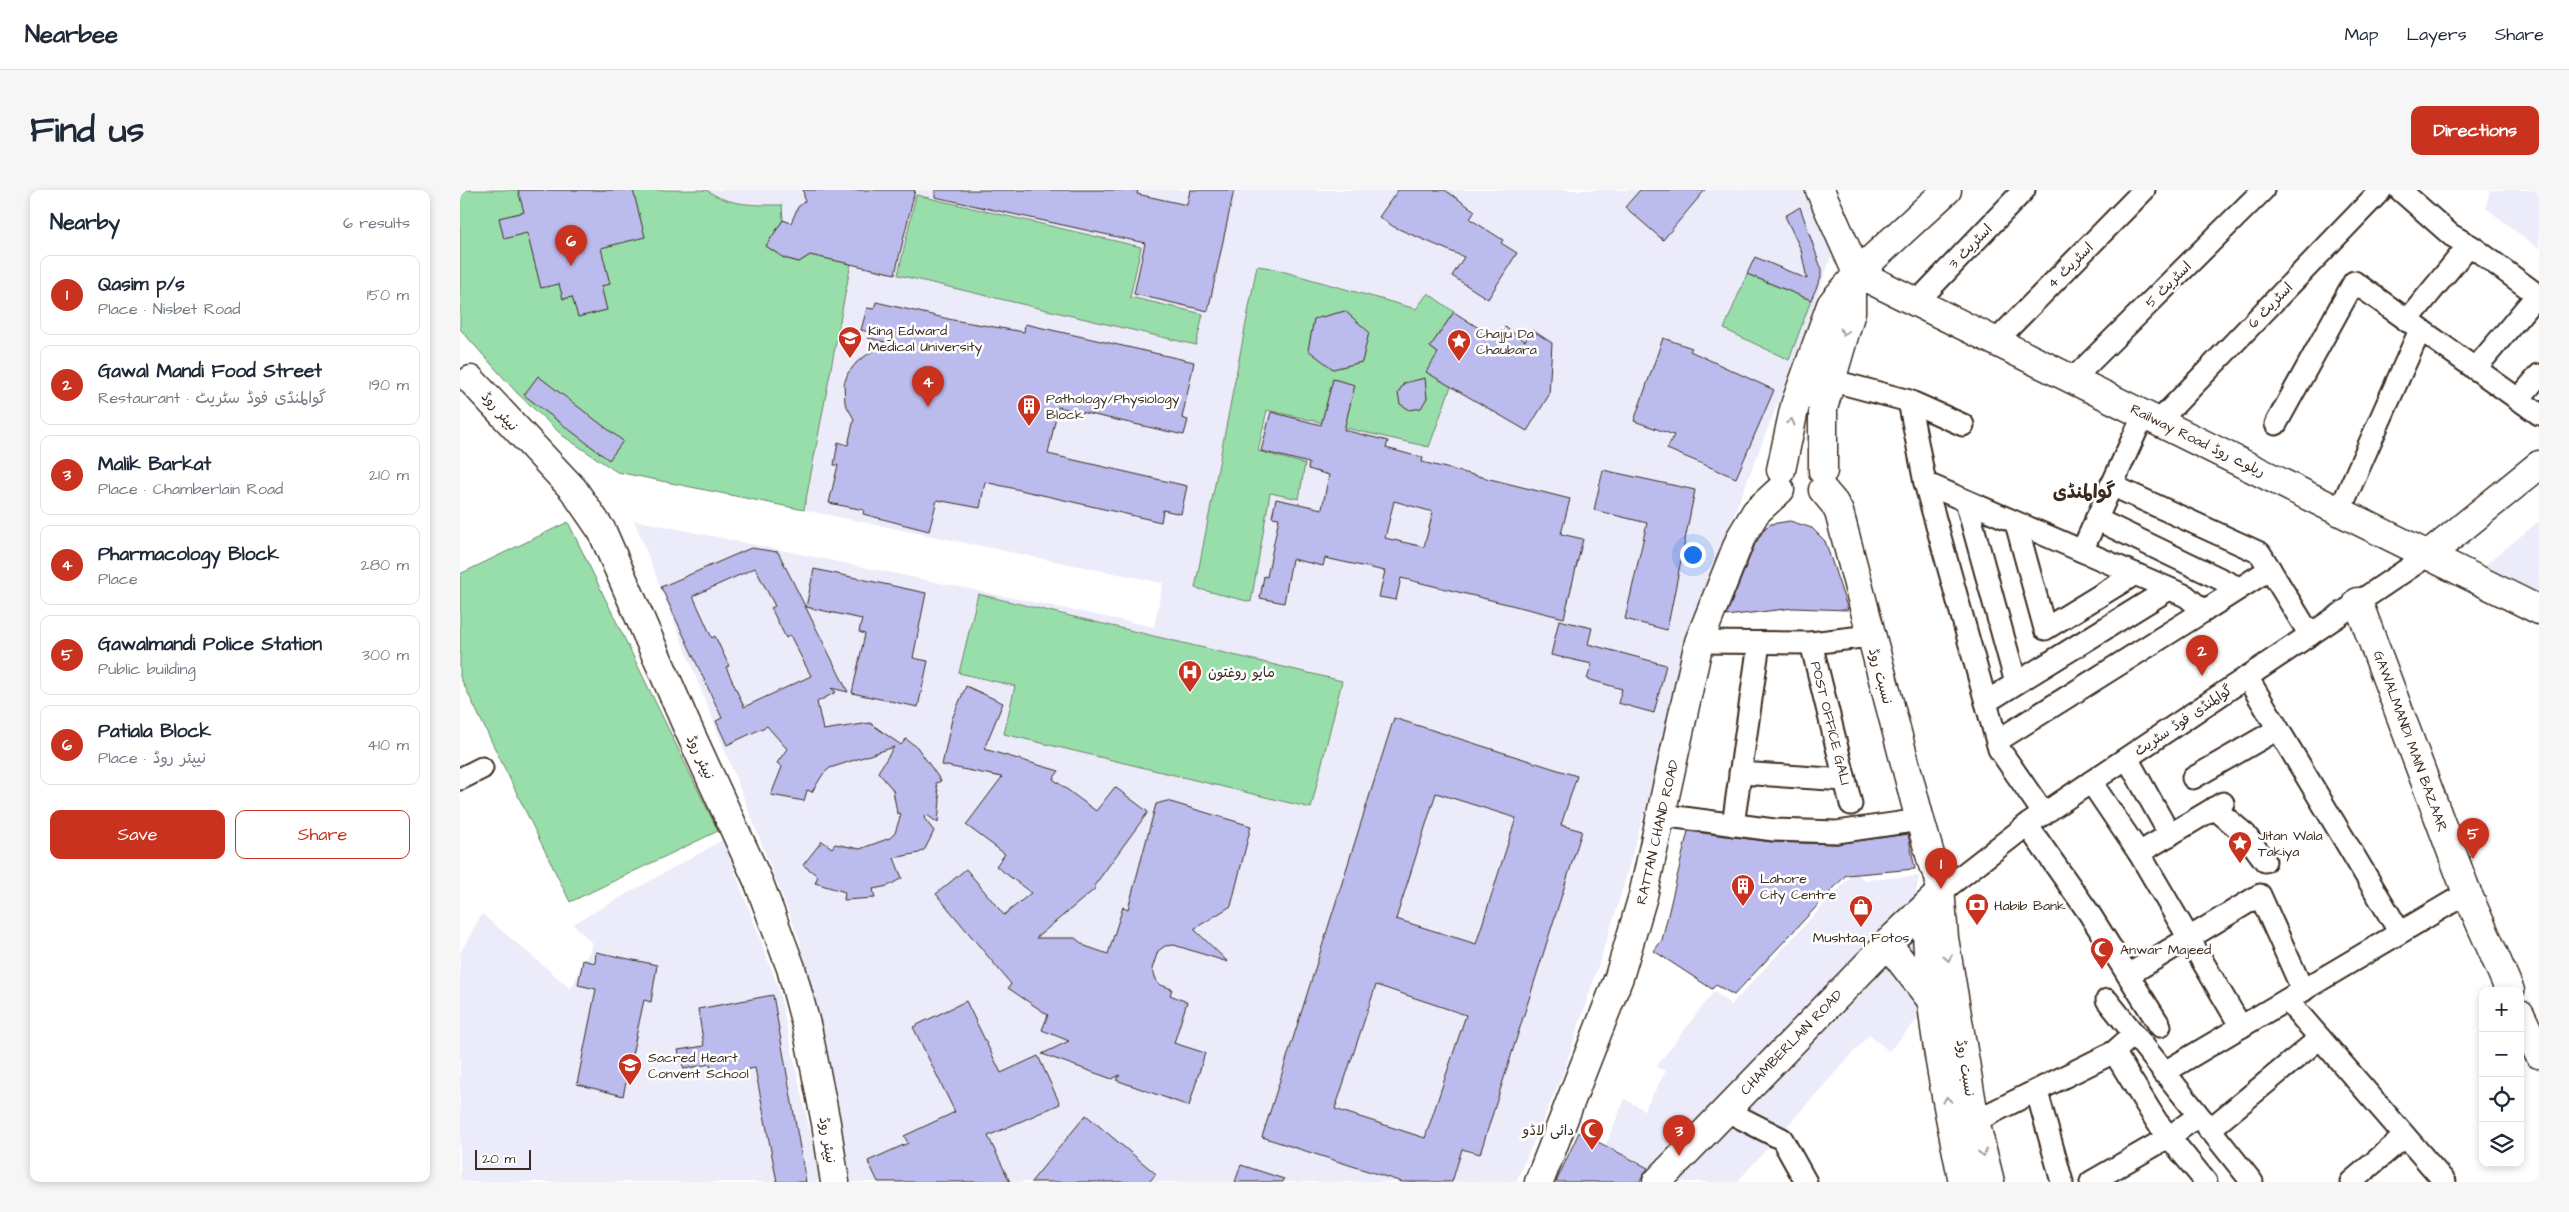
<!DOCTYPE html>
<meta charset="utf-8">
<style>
body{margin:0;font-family:"Architects Daughter","Playpen Sans Arabic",sans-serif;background:#f6f6f7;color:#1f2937}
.controls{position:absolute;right:15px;bottom:15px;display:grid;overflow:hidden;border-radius:10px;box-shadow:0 2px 8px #0003}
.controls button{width:45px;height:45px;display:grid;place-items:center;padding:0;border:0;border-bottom:1px solid #e0e1e3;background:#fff;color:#1f2937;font:25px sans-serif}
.scale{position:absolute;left:15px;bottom:12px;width:56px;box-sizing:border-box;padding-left:5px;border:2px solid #3b2a1e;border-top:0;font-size:14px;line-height:18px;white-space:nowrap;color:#3b2a1e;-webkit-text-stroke:4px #fff;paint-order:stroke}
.you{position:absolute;left:1232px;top:364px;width:18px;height:18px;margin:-12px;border:4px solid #fff;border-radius:50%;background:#1a73e8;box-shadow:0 0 0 8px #1a73e833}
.badge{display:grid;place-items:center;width:32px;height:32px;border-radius:50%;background:#c8321e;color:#fff;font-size:16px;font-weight:700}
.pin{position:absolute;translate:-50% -41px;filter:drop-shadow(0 1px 2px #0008)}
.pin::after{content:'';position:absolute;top:26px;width:18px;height:15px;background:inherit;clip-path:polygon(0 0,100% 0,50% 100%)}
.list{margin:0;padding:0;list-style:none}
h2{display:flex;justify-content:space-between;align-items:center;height:65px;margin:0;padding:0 20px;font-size:21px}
h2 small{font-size:16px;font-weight:400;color:#747a83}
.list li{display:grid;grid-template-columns:32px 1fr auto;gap:15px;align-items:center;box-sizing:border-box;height:80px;margin:0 10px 10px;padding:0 10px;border:1px solid #e0e1e3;border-radius:10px}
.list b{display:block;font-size:19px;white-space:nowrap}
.list p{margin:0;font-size:16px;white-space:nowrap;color:#747a83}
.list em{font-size:16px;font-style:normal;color:#747a83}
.actions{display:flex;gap:10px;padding:15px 20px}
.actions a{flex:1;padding:11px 0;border:1px solid #c8321e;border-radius:10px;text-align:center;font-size:18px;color:#c8321e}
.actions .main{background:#c8321e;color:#fff}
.icon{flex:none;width:28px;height:28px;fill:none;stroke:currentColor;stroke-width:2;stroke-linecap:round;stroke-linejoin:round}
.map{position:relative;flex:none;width:2079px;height:992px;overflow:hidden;border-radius:10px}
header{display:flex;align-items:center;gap:30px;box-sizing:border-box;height:70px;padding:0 25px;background:#fff;border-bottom:1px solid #e0e1e3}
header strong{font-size:24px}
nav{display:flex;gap:28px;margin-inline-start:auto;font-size:18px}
.intro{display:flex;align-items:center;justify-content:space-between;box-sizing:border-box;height:120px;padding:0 30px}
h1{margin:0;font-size:35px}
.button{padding:12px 22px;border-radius:10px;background:#c8321e;color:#fff;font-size:18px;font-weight:700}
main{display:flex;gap:30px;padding:0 30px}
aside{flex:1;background:#fff;border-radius:10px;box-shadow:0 2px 8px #0003}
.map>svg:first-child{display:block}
.built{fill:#ebebfa}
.green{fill:#98deab;stroke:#6a8464}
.building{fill:#bbbced;stroke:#3b2a1e;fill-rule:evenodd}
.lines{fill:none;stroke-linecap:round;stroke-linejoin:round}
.minor-casing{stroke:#3b2a1e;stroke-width:25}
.tertiary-casing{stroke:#3b2a1e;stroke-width:31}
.secondary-casing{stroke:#3b2a1e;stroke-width:31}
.minor{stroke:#fff;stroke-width:21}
.tertiary{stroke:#fff;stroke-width:28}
.secondary{stroke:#fff;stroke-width:28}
.oneway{stroke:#a79f9a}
.labels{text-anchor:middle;stroke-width:5;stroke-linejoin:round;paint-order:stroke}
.street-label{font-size:14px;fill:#3b2a1e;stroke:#fff}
.poi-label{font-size:14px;fill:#3b2a1e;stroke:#fff;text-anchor:start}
.district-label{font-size:19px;font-weight:bold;fill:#3b2a1e;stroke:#fff}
</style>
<header>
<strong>Nearbee</strong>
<nav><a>Map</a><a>Layers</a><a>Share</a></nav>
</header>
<div class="intro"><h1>Find us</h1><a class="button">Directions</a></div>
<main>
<aside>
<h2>Nearby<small>6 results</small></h2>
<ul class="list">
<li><span class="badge">1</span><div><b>Qasim p/s</b><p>Place · Nisbet Road</p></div><em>150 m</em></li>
<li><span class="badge">2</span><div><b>Gawal Mandi Food Street</b><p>Restaurant · گوالمنڈی فوڈ سٹریٹ</p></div><em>190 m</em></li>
<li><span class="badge">3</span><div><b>Malik Barkat</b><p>Place · Chamberlain Road</p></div><em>210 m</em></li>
<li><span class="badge">4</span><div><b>Pharmacology Block</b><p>Place</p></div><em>280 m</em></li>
<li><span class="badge">5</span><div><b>Gawalmandi Police Station</b><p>Public building</p></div><em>300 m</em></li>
<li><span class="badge">6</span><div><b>Patiala Block</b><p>Place · نیپئر روڈ</p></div><em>410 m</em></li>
</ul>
<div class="actions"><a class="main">Save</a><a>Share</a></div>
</aside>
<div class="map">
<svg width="2079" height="992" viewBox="0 0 2079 992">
<rect width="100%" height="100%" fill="#fff"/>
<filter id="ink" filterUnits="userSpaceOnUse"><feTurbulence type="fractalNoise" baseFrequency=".02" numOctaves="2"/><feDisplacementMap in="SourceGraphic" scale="10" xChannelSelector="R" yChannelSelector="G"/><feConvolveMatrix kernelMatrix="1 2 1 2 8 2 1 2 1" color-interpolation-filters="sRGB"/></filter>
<g filter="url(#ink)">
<g class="built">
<path d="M0,0h1348l27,56 -46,129 -73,185 -99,348 -54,166 -47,108h-667l-49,-241 -166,-421 520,107 9,-44 -546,-111 -54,-36 -46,-43 -57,-64z"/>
<path d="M2030,0h49v59l-53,-41z"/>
<path d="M2079,331v89l-67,-34z"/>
<path d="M263,650l55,147 43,195h-361v-229l22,-39 89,75 22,-45 -20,-20z"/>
<path d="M1395,681l9,9 55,-4 -3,17 18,108 -45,50 -20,-16 -132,147h-156l22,-31 22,-52 19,11 22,-39 -10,-4 58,-76 17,14z"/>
</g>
<g class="green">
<path d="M0,0h247c20,16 50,15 75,15l1,15 -17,26 18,12 15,4 11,-7 41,8 -47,247 -187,-38 -54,-36 -46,-43 -57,-64z"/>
<path d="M456,5l225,52 -11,50 73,17 -7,31 -298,-70z"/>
<path d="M797,76l14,2 145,41 12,-16 26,19 -24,35 8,6 13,33 -22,61 -162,-37 -9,41 47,13 -6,35 -29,-6 -19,109 -56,-14z"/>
<path d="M1287,84l64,26 -22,60 -65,-31z"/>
<path d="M108,332l150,309 -148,71 -110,-225v-103z"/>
<path d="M518,404l364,87 -31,127 -307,-74 11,-48 -56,-13z"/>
</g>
<g class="building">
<path d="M58,0h115l12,47 -44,11 9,36 -9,2 6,24 -29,7 -6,-20 -9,2 -4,-15 -18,4 -14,-55 -23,6 -5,-21 25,-6z"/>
<path d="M343,0h112l-20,84 -85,-19 -11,7 -15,-4 -18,-12 17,-26 8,3 7,-16 7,-6z"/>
<path d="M475,0h203l-1,4 50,11 3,-15h44l-26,121 -74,-17 11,-51 -210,-46z"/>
<path d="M938,0h47l30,21 -5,8 33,21 -2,3 16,10 -29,46 -36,-23 12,-19 -70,-30 -15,-10z"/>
<path d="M1180,0h65l-42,50 -38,-33z"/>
<path d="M1340,17l21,61v9l-10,23 -64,-26 8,-17 52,22 -6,-29 -16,-34z"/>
<path d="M416,112l77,18 71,12 1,-8 169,38 -12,56 6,2 -4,15 -126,-28 -10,47 139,32 -6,28 -18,-4 -2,12 -176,-40 -5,26 -43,-8 -8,31 -66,-17 1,-4 -35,-7 9,-38h-4l4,-23 10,3 6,-26 -9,-16 -1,-19 4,-11 9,-11 28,-20 -17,-4 1,-6 -8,-2 6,-22 7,1z"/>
<path d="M885,121l24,21 -7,30 -29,7 -25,-19 6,-31z"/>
<path d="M994,122l43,28 8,-13 20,14 7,-11 20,13 -3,52 -22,36 -101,-59 12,-19 -8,-6z"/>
<path d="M1203,148l29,10 -2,3 84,39 -38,88 -69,-29 7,-14 -40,-14z"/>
<path d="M78,186l85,65 -14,19 -85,-65z"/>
<path d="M965,188l2,20 -6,10 -11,2 -10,-6 -2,-11 6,-10z"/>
<path d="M873,189l22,6 -11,45 44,11 -2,7 37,10 -1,4 148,37 -9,35 22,5 -19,79 -163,-40 -5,22 -17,-3 6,-26 -60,-13 -2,8 -31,-7 -8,44 -24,-5 4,-22 3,1 12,-59 -7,-1 4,-18 46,10 7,-34 -21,-6 1,-6 -48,-12 10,-39 50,13zM934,311l39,11 -9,35 -39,-9z"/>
<path d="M1143,280l92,20 -28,140 -42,-11 22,-96 -53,-13z"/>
<path d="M1330,331l22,7 13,13 23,69 -54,-2 -68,8 29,-72 10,-16 6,-4z"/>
<path d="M291,358l27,4 70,140 -17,-4 5,4 -19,10 6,28 47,-7 31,22 5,-6 11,8 24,34 -5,2 4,17 -2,23 -11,-8 -3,3 10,13 -9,18 -6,4 -25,5 8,20 -14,8 -15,3 2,9 -31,2 1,-8 -30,-9 3,-7 -15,-11 19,-24 10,7 3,-4 25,5 30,-11 5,-5 6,-19 -4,-1 -4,-23 -15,-18 16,-25 -64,21 -7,6 -11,18 -5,-2 -3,11 -33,-6 11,-28 -5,-4 10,-14 -20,-23 -40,19 -11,-24 6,-3 -61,-131zM295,378l20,38 -4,2 15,30 4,-3 21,41 -67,31 -18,-40 3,-1 -14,-30 -3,2 -19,-42z"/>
<path d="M354,379l112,24 -13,65 15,3 -10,46 -66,-14 13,-59 -6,-2 3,-13 -56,-12z"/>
<path d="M1099,430l33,8 -4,16 78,21 -12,48 -36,-10 4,-14 -35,-10 5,-15 -41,-9z"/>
<path d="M506,496l37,17 -19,46 75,22 -6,8 43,32 19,-24 33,25 -54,74 2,2 -60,50h39l10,8 23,8 15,-47 5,2 28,-105 11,-3 84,25 -20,80 -37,23 34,33 -54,-17 -9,1 -7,5 -6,18 6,15 14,5 -2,6 17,7 -13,41 31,10 -16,53 -73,-26 4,-5 -8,4 -70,-25 27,-13 -27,-11 6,-15 -40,-27 3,-4 -75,-90 30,-25 38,46 27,-22 -35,-27 9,-12 -39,-29 36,-48 -60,-12 10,-46z"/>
<path d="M934,528l183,58 -16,49 21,6 -102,323 -18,-5 -10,33h-50l-140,-45zM976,603l80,25 -40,126 -80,-25zM916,795l90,30 -41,123 -90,-29z"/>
<path d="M1228,641l84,11 65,2 71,-10 7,35 -69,6 -112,120 -18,-10 -4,4 -58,-38 8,-11z"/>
<path d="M136,762l61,13 -6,37 -7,-2 -21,96 -46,-12 19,-95 -18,-4 5,-25 12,3z"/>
<path d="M313,805l33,187h-29l-22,-114 -42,8 -3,-12 -26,5 -6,-19 26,-4 -6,-37z"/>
<path d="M506,811l35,72 37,-17 22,48 -72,32 22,46h-132l-10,-21 40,-18 -4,-7 51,-24 -42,-85z"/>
<path d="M626,925l70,59 -7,8h-118z"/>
<path d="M1119,942l69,36 -9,14h-83z"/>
<path d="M781,975l43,14 -1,3h-48z"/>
</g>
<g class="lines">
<g class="minor-casing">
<g id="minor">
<path d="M1940,0l51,45 23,13 65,48"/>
<path d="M1457,112l107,-112"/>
<path d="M1947,131l62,-76"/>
<path d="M1536,151l148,-151"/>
<path d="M2015,179l62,-74"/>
<path d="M1613,189l190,-189"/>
<path d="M1370,190l79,21 54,24"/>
<path d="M2058,210l21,-25"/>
<path d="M1449,211l16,82 74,266 45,65"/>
<path d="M1699,231l222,-231"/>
<path d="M1816,234l78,-142 185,132"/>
<path d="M1465,293l261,113 18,15 -207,130"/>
<path d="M1651,295l149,68 50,82"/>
<path d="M1506,311l50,182"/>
<path d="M1880,320l80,-180"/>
<path d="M1636,329l143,69"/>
<path d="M1556,333l29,106 90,-55"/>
<path d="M1622,361l62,-137"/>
<path d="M1744,421l66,-42"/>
<path d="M1239,452l112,1 59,-7"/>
<path d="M1351,453l40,161"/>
<path d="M1787,487l152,254"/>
<path d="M1526,512l183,-113"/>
<path d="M1667,568l43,77"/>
<path d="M1280,583l105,7"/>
<path d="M1733,588l85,-49"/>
<path d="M0,589l22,-11"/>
<path d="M1631,592l48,71 102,174"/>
<path d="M1754,618l31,26 20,27"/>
<path d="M1201,625l113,15 63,2 83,-12"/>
<path d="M1273,635l26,-182"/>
<path d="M1567,635l62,88 71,113"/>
<path d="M1679,663l84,-50"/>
<path d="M1481,702l86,-67 403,-271"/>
<path d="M1668,785l132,-80 43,96"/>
<path d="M1647,810l145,182"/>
<path d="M1827,810l158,182"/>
<path d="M1654,862l43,70 49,60"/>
<path d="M1703,883l304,-180"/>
<path d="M1577,902l25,90"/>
<path d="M1265,920l57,29 24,43"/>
<path d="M1515,931l139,-69 19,-17"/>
<path d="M1749,940l111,-92"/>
<path d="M1631,992l78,-45 29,-21"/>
<path d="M1891,992l54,-46"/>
</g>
</g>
<g class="tertiary-casing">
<g id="tertiary">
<path d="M11,190l102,109 29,42 84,193 73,159 32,85 17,64 18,91 9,59"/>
<path d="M1970,364l109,-89"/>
<path d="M1898,412l109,291 43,98"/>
<path d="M2060,824l19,40"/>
<path d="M1197,992l237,-245 47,-45"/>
</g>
</g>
<g class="secondary-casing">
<g id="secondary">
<path d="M1487,0l-90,83 682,337"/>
<path d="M1321,280l14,-65 36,-100c8,-12 19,-19 26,-32l-37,-83"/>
<path d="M1363,281v-63l28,-96v-28"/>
<path d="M1363,300l11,13 5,9 81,308 13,45 6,10 5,63 31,183 15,61"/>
<path d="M1467,728c0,89 18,177 36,264"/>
<path d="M1427,753l45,58"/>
<path d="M1079,992l80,-205 24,-81 56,-254 42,-105 15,-25 24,-22"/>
</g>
</g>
<use href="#minor" class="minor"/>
<use href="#tertiary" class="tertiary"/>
<use href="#secondary" class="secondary"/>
</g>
<defs><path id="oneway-chevron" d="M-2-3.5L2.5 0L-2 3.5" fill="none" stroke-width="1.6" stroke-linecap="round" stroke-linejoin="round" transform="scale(1.25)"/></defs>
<g class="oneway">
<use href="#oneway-chevron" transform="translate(1384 142) rotate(107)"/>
<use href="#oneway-chevron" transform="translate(1331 232) rotate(-75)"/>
<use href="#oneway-chevron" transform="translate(1488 768) rotate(81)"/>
<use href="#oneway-chevron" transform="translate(1487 910) rotate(-99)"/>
<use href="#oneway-chevron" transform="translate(1523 963) rotate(76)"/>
</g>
</g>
<defs>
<g id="university-pin" transform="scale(1.25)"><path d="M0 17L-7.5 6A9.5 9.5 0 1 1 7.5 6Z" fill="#c8321e" stroke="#fff"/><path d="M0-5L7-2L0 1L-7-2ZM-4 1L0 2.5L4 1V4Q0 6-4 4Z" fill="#fff"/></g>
<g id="sight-pin" transform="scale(1.25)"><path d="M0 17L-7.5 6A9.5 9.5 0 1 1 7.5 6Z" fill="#c8321e" stroke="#fff"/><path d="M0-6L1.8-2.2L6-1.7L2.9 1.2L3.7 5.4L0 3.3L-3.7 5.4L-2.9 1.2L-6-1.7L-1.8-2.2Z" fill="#fff"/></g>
<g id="building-pin" transform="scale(1.25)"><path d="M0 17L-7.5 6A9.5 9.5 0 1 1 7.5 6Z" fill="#c8321e" stroke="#fff"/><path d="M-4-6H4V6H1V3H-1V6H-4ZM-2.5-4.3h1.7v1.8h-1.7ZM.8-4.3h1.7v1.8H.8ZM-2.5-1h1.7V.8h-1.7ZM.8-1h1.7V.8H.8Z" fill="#fff"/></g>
<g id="hospital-pin" transform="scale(1.25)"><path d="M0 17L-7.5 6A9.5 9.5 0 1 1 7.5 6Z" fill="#c8321e" stroke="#fff"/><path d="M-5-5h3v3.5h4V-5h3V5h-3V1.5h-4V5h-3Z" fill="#fff"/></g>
<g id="bank-pin" transform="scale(1.25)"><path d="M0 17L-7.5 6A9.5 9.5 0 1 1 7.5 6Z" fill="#c8321e" stroke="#fff"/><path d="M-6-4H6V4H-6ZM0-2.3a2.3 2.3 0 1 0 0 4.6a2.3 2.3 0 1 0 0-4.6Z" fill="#fff"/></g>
<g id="shop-pin" transform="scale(1.25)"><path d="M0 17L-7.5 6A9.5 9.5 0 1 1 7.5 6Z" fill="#c8321e" stroke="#fff"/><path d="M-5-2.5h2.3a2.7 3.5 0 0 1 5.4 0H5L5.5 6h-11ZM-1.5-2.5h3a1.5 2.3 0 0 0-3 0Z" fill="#fff"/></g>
<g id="mosque-pin" transform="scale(1.25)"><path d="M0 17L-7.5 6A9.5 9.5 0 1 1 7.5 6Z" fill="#c8321e" stroke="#fff"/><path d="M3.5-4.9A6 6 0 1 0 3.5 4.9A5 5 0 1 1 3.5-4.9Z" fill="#fff"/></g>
<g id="school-pin" transform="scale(1.25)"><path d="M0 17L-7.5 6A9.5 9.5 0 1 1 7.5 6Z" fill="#c8321e" stroke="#fff"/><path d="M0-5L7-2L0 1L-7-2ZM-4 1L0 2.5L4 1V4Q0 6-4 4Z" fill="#fff"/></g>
</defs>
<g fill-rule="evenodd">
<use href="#university-pin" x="390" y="148"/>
<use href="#sight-pin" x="999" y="151"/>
<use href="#building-pin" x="569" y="216"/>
<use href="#hospital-pin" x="730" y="482"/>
<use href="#sight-pin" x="1780" y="653"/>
<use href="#building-pin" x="1283" y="696"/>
<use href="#bank-pin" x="1517" y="715"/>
<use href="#shop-pin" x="1401" y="717"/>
<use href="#mosque-pin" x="1642" y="759"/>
<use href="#school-pin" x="170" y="875"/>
<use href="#mosque-pin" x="1132" y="940"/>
</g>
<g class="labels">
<g class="street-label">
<text transform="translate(1510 56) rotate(-46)" y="5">اسٹریٹ 3</text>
<text transform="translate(1610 75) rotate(-45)" y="5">اسٹریٹ 4</text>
<text transform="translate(1708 94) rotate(-45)" y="5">اسٹریٹ 5</text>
<text transform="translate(1810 115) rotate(-46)" y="5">اسٹریٹ 6</text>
<text transform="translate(40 221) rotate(48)" y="5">نیپئر روڈ</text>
<text transform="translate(1738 250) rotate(26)" y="5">Railway Road ریلوے روڈ</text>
<text transform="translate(1421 486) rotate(75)" y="5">نسبت روڈ</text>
<text transform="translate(1723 530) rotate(-34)" y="5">گوالمنڈی فوڈ سٹریٹ</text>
<text transform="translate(1371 533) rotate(76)" y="5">POST OFFICE GALI</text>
<text transform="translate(1951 551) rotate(70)" y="5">GAWALMANDI MAIN BAZAAR</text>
<text transform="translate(241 567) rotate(65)" y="5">نیپئر روڈ</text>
<text transform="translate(1197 642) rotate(-77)" y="5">RATTAN CHAND ROAD</text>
<text transform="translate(1331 852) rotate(-46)" y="5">CHAMBERLAIN ROAD</text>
<text transform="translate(1506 878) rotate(81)" y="5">نسبت روڈ</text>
<text transform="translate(368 950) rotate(81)" y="5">نیپئر روڈ</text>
</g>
<g class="poi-label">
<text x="408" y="145">King Edward<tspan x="408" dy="16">Medical University</tspan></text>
<text x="1016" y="148">Chajju Da<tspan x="1016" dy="16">Chaubara</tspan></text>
<text x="586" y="213">Pathology/Physiology<tspan x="586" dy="16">Block</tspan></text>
<text x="748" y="487">مایو روغتون</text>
<text x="1798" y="650">Jitan Wala<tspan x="1798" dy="16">Takiya</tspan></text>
<text x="1300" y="693">Lahore<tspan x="1300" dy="16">City Centre</tspan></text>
<text x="1534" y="720">Habib Bank</text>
<text x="1401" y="752" text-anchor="middle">Mushtaq Fotos</text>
<text x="1660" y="764">Anwar Majeed</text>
<text x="188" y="872">Sacred Heart<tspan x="188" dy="16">Convent School</tspan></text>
<text x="1114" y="945" text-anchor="end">دائی لاڈو</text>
</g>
<g class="district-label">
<text x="1624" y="308">گوالمنڈی</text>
</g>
</g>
</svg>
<div class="controls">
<button>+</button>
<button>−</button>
<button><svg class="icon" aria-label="locate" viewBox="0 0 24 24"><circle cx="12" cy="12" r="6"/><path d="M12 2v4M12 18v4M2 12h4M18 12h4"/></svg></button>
<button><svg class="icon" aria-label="layers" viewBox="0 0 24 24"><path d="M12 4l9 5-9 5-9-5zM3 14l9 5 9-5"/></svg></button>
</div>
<div class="scale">20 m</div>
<div class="you"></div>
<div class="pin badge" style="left:1481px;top:699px">1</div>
<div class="pin badge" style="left:1742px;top:486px">2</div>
<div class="pin badge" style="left:1219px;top:966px">3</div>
<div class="pin badge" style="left:468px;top:217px">4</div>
<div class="pin badge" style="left:2013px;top:669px">5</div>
<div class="pin badge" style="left:111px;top:76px">6</div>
</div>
</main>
